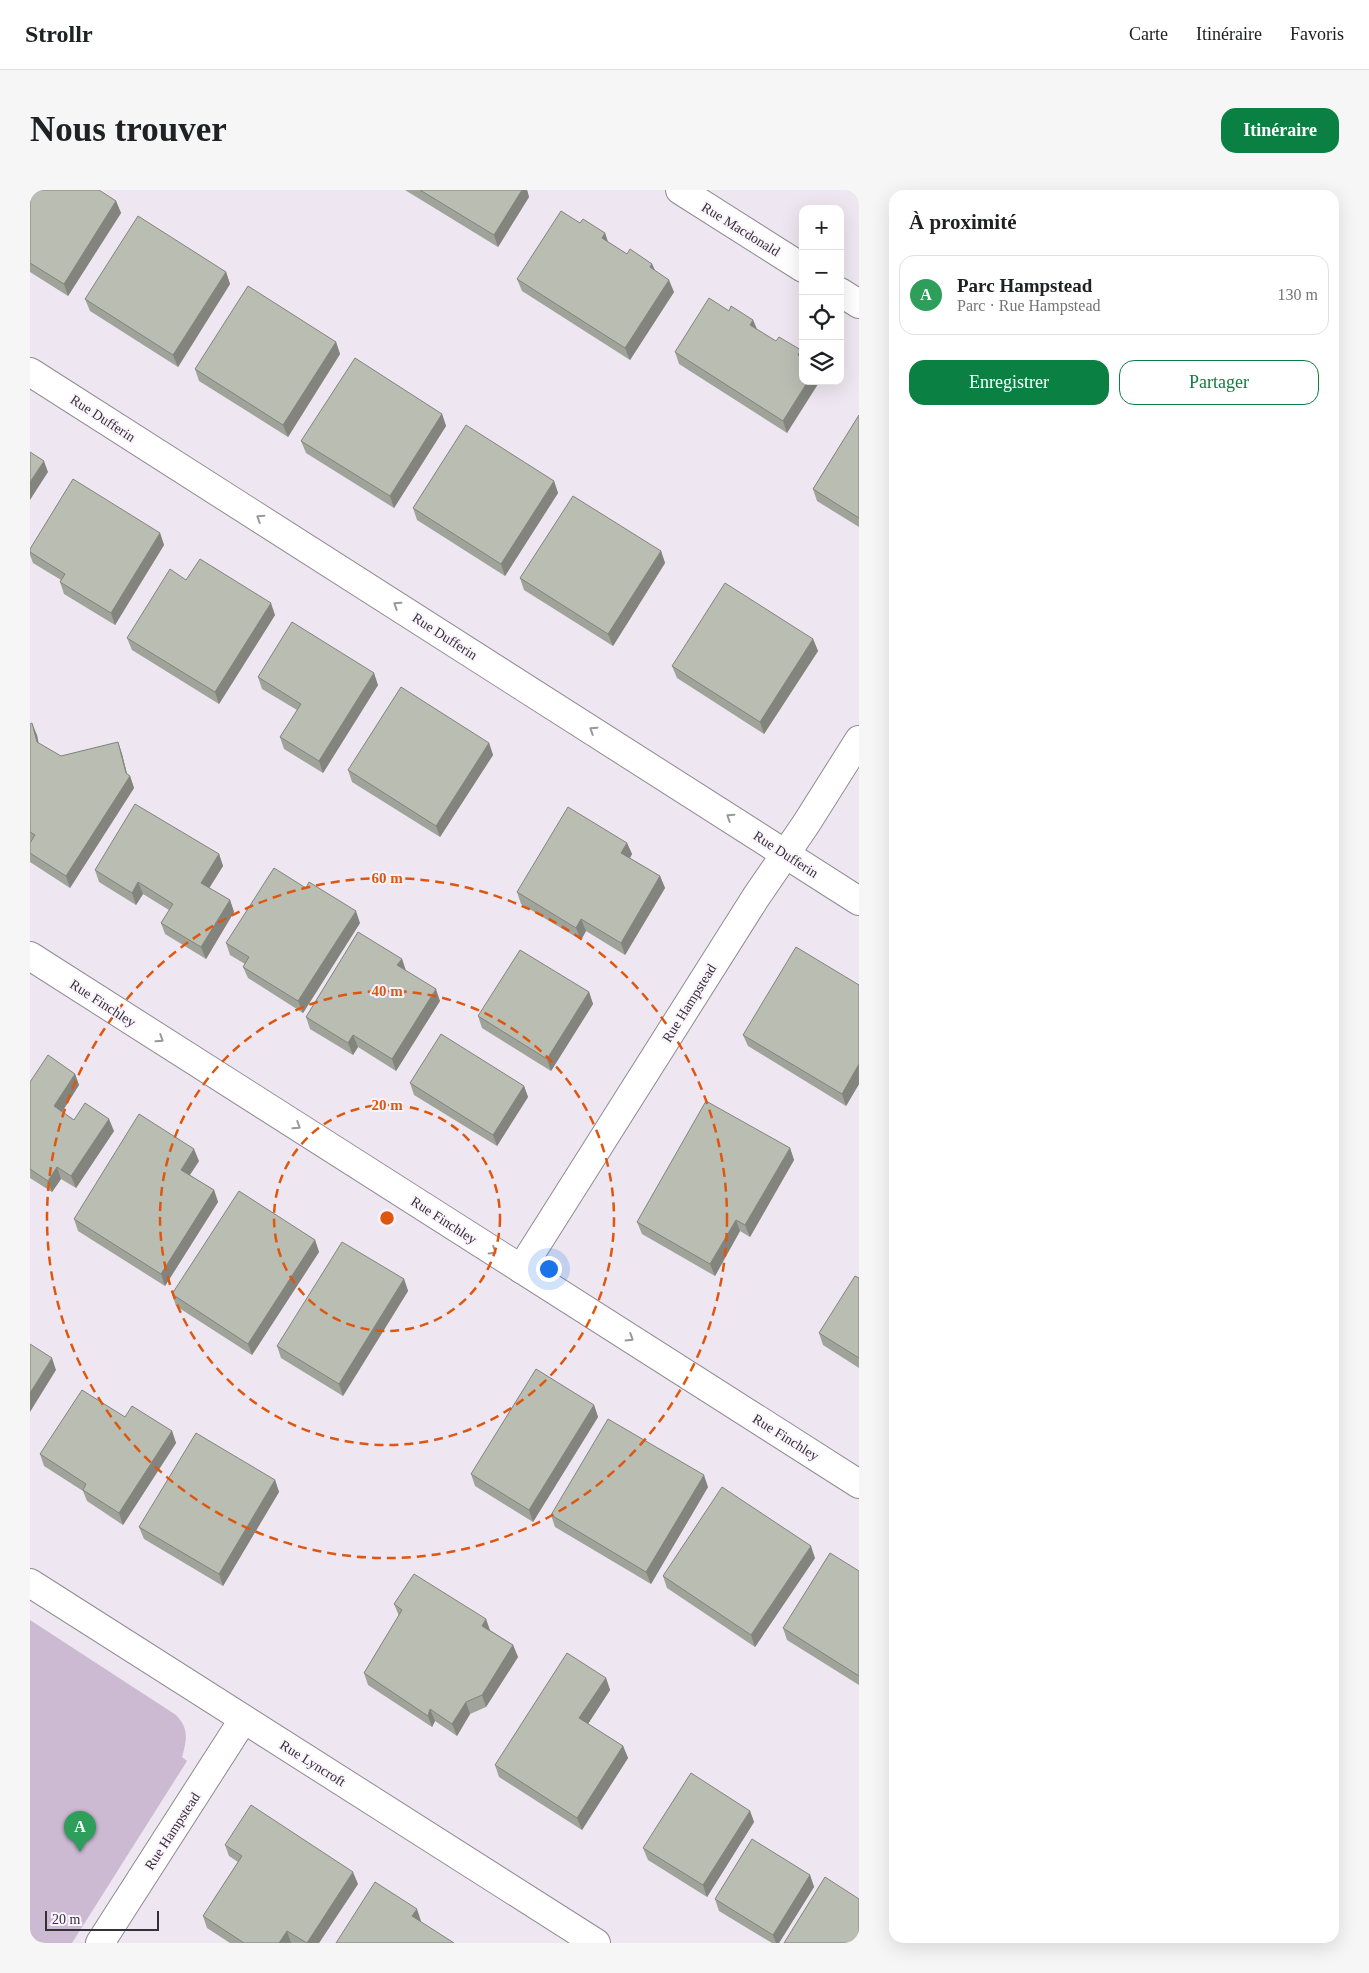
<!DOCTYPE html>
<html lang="fr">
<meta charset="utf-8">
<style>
body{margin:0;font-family:Georgia,serif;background:#f6f6f6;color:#202124}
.controls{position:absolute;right:15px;top:15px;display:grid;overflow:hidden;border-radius:10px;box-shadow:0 5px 20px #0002}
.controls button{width:45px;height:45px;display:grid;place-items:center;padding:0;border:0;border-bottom:1px solid #e0e0e0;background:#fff;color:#202124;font:25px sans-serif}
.scale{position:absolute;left:15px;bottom:12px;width:114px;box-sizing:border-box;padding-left:5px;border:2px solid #353236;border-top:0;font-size:14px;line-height:18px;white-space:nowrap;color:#353236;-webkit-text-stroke:4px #fbf3fd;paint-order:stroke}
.you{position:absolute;left:518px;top:1078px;width:18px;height:18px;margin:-12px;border:4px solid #fff;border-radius:50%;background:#1a73e8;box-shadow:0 0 0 8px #1a73e833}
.badge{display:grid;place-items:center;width:32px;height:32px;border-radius:50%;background:#0b8043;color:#fff;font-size:16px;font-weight:700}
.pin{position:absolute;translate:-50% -41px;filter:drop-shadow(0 1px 2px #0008)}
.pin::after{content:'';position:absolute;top:26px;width:18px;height:15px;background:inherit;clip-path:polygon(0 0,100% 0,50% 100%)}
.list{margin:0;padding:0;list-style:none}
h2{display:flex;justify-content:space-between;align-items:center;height:65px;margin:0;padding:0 20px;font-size:21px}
h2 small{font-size:16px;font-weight:400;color:#757577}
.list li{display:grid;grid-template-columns:32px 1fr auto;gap:15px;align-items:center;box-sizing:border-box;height:80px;margin:0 10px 10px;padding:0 10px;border:1px solid #e0e0e0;border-radius:15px}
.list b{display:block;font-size:19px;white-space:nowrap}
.list p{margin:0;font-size:16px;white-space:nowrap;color:#757577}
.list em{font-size:16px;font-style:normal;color:#757577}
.actions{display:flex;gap:10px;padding:15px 20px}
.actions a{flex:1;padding:11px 0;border:1px solid #0b8043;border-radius:15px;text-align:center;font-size:18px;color:#0b8043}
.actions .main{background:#0b8043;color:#fff}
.icon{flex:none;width:28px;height:28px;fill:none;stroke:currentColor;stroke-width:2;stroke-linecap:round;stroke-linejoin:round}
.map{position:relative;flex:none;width:829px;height:1753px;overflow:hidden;border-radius:15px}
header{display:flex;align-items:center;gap:30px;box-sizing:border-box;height:70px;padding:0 25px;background:#fff;border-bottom:1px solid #e0e0e0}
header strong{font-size:24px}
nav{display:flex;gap:28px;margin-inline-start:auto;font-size:18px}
.intro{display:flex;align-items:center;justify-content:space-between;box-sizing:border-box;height:120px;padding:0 30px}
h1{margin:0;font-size:35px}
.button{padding:12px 22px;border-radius:15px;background:#0b8043;color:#fff;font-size:18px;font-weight:700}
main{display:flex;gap:30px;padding:0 30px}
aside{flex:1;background:#fff;border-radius:15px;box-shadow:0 5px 20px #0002}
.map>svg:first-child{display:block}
.green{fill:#ccb9d2}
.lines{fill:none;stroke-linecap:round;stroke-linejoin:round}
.street-casing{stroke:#918993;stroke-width:30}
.street{stroke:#fff;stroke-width:28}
.wall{fill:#a0a399}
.shaded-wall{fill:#82847d}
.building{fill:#babdb2;stroke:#82847d}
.oneway{stroke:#9a989a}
.ring{fill:none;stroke:#df570e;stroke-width:2.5;stroke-dasharray:9 6}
.labels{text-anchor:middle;stroke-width:4;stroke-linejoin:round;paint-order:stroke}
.street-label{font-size:14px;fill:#353236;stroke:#fbf3fd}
.centre{fill:#df570e;stroke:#fbf3fd;stroke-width:2.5}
.ring-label{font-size:15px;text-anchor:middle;font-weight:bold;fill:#df570e;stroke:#fbf3fd;stroke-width:4;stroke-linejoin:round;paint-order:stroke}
</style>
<header>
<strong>Strollr</strong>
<nav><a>Carte</a><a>Itinéraire</a><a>Favoris</a></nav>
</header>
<div class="intro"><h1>Nous trouver</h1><a class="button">Itinéraire</a></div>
<main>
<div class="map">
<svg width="829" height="1753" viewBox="0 0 829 1753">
<rect width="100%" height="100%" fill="#eee6f0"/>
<path class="green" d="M0,1430l146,95c13,13 11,25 6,42l5,4 -115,182h-42z"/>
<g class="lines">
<g class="street-casing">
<g id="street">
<path d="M650,0l123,78"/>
<path d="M810,102l19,12"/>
<path d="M0,182l829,529"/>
<path d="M0,766l829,528"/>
<path d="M491,1079l235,-372 50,-73 53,-84"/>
<path d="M0,1393l566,360"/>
<path d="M70,1753l143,-223"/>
</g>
</g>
<use href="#street" class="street"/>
</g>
<g class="wall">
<path d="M0,0l86,11 5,12 -53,83 -38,-24z"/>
<path d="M375,0h122l2,7 -31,50z"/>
<path d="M550,33l25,10 3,9 19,12 25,10 3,7 19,21 -44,68 -108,-69 -5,-12z"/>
<path d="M196,82l4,12 -52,83 -88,-56 -5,-12z"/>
<path d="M699,121l24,9 4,9 19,12 25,9 2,6v25l-16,52 -108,-69 -4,-12z"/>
<path d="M306,152l4,12 -52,83 -89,-56 -4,-12z"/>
<path d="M412,224l4,12 -52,82 -88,-55 -5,-12z"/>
<path d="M829,225v112l-42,-26 -4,-12z"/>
<path d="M524,291l4,12 -53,83 -88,-56 -4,-12z"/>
<path d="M130,343l4,12 -49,80 -51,-31 -4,-12 1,-2 -28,-17 -3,-8v-6z"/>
<path d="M631,361l4,12 -52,83 -89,-56 -4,-12z"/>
<path d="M156,390l89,35 -56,89 -87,-54 -5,-12z"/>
<path d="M783,449l5,12 -54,83 -87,-56 -5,-12z"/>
<path d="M228,487l120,8 -55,88 -39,-24 -4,-12 17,-27 -35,-21z"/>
<path d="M0,534l7,11 1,8 23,13 57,-14 4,12 5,20 3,2 4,12 -64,100 -40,-26v-19l1,-1 -1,-1z"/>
<path d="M459,553l4,12 -53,82 -88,-55 -4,-12z"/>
<path d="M597,653l5,11 -2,4 30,18 5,12 -40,67 -39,-24 -5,9 -60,-36 -4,-12z"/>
<path d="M189,664l4,12 -14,22 21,12 4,12 -28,47 -41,-25 -4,-11 8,-13 -26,-16 -7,11 -37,-23 -4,-12z"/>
<path d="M330,733l-57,90 -55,-35 -5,-11 2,-3 -15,-9 -4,-12z"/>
<path d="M372,769l4,12 34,30 -44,70 -38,-24 -5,8 -43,-26 -4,-12z"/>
<path d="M829,795v99l-13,22 -98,-60 -5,-11z"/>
<path d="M559,802l4,12 -42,67 -69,-43 -4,-12z"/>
<path d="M45,884l4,11 -17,27 12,8 40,11 -38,57 -15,-9 -9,13 -22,-14v-96z"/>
<path d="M380,893l114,3 4,11 -31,49 -83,-51z"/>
<path d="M760,958l4,12 -44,77 -10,-6 -25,45 -73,-42 -5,-12z"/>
<path d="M169,971l-9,14 24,15 4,12 -53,84 -87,-55 -4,-12z"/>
<path d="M285,1050l4,12 -67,103 -76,-49 -4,-12z"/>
<path d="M829,1088v90l-36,-23 -4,-12z"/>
<path d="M374,1089l4,12 -65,105 -62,-38 -4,-12z"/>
<path d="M564,1215l4,12 -65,105 -58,-36 -4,-12z"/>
<path d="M95,1227l47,14 4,12 -53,82 -36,-24 -4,-10 -39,-25 -4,-12z"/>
<path d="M245,1290l4,12 -56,94 -79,-47 -5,-12z"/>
<path d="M678,1297l-57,97 -96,-57 -4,-12z"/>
<path d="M785,1368l-60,89 -88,-59 -4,-12z"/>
<path d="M829,1381v114l-72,-45 -4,-12z"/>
<path d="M364,1414l92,15 4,11 23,15 5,12 -32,50 -16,7 -13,22 -22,-15 -3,6 -64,-42 -4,-12 35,-57z"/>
<path d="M576,1488l4,12 -22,34 35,22 5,12 -46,72 -83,-53 -4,-12z"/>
<path d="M720,1621l4,11 -47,75 -59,-37 -5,-12z"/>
<path d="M195,1655l133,39 -39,59h-89l-23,-15 -4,-12 35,-54 -9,-6z"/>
<path d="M780,1685l4,12 -35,56h-7l-53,-32 -4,-12z"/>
</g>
<g class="shaded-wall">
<path d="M492,0h5l2,7 -31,50 -4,-12z"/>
<path d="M86,11l5,12 -53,83 -4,-12z"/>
<path d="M575,43l4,12 -7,-7z"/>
<path d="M622,74l5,11 -7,-8z"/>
<path d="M196,82l4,12 -52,83 -5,-12z"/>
<path d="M639,90l5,12 -44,68 -5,-12z"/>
<path d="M723,130l5,12 -8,-7z"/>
<path d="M306,152l4,12 -52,83 -5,-12z"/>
<path d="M771,160l2,6v10l-5,-11z"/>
<path d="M778,191h12l-33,52 -4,-12z"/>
<path d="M412,224l4,12 -52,82 -4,-12z"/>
<path d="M14,271l4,11 -18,28v-18z"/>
<path d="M524,291l4,12 -53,83 -4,-12z"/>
<path d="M130,343l4,12 -49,80 -4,-12z"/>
<path d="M631,361l4,12 -52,83 -5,-12z"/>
<path d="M241,413l4,12 -56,89 -4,-12z"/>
<path d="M783,449l5,12 -54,83 -4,-12z"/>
<path d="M344,483l4,12 -55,88 -4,-12z"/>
<path d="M2,533l5,12 4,19 -4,-12z"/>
<path d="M88,552l4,12 6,24 2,-2 4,12 -64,100 -4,-12 60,-103z"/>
<path d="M459,553l4,12 -53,82 -4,-11z"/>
<path d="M597,653l5,11 -6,11 -5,-12z"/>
<path d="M189,664l4,12 -18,29 -4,-12z"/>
<path d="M630,686l5,12 -40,67 -4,-12z"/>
<path d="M108,692l5,12 -7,11 -4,-12z"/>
<path d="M200,710l4,12 -28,47 -5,-12z"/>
<path d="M326,721l4,12 -57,90 -5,-12z"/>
<path d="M551,729l5,12 -5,9 -5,-12z"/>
<path d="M372,769l4,12 -9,-6z"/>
<path d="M406,799l4,12 -44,70 -4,-12z"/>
<path d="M559,802l4,12 -42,67 -4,-12z"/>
<path d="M323,845l5,12 -5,8 -5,-12z"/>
<path d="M829,874v20l-13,22 -4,-12z"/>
<path d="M45,884l4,11 -21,33 -4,-12z"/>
<path d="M494,896l4,11 -31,49 -4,-11z"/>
<path d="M79,929l5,12 -38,57 -5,-12z"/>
<path d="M760,958l4,12 -44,77 -5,-12z"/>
<path d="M164,959l5,12 -14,21 -4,-12z"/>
<path d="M27,977l4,12 -9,13 -4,-11z"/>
<path d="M184,1000l4,12 -53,84 -4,-12z"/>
<path d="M706,1030l4,11 -25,45 -5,-12z"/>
<path d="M285,1050l4,12 -67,103 -4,-11z"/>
<path d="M374,1089l4,12 -65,105 -4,-12z"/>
<path d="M22,1168l4,12 -26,42v-19z"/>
<path d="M564,1215l4,12 -65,105 -4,-12z"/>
<path d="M142,1241l4,12 -53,82 -4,-12z"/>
<path d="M674,1285l4,12 -57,97 -5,-12z"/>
<path d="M245,1290l4,12 -56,94 -4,-12z"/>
<path d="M781,1356l4,12 -60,89 -4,-12z"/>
<path d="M456,1429l4,12 -8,-5z"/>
<path d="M483,1455l5,12 -32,50 -4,-12z"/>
<path d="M576,1488l4,12 -26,40 -5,-12z"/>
<path d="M436,1512l4,12 -13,22 -5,-12z"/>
<path d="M400,1519l5,12 -3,6 -4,-11z"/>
<path d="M593,1556l5,12 -46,72 -5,-12z"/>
<path d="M720,1621l4,11 -47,75 -4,-12z"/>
<path d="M323,1682l5,12 -39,59h-12z"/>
<path d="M780,1685l4,12 -35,56h-3l-3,-8z"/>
<path d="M387,1719l4,12 -5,7 -4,-12z"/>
<path d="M257,1741l4,12h-12z"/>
</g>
<g class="building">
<path d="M0,0h69l17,11 -52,83 -34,-21z"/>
<path d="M390,0h102l-28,45z"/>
<path d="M531,21l19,12 3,-4 22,14 -3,5 25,16 3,-5 22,15 -2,3 19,13 -44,68 -108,-69z"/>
<path d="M108,26l88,56 -53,83 -88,-56z"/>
<path d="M218,96l88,56 -53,83 -88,-56z"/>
<path d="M679,108l20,13 2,-5 22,14 -3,5 26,16 3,-4 22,13 -3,5 5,3v23h5l-25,40 -108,-69z"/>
<path d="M325,168l87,56 -52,82 -89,-55z"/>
<path d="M829,225v103l-46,-29z"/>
<path d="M436,235l88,56 -53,83 -88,-56z"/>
<path d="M0,262l14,9 -14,21z"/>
<path d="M43,289l87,54 -49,80 -51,-31 5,-8 -35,-22v-3z"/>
<path d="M543,306l88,55 -53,83 -88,-56z"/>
<path d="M170,369l71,44 -56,89 -88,-54 43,-69 16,11z"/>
<path d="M695,393l88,56 -53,83 -88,-56z"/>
<path d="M262,432l82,51 -55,88 -39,-24 21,-33 -43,-27z"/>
<path d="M371,497l88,56 -53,83 -88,-56z"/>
<path d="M2,533l5,19 24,14 57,-14 8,31 4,3 -64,100 -36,-23v-10l5,-8 -5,-3v-108z"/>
<path d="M105,614l84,50 -18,29 29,17 -29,47 -40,-24 12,-19 -35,-22 -6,11 -37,-23z"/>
<path d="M538,617l59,36 -6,10 39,23 -39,67 -40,-24 -5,9 -59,-36z"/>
<path d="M244,678l32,20 3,-6 47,29 -58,90 -55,-34 6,-10 -23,-14z"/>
<path d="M328,742l44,27 -5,6 39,24 -44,70 -39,-24 -5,8 -42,-26z"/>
<path d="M766,757l63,38v79l-17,30 -99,-59z"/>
<path d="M490,760l69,42 -42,67 -69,-43z"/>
<path d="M411,844l83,52 -31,49 -83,-52z"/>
<path d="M18,865l27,19 -21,32 20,14 11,-17 24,16 -38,57 -14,-9 -9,14 -18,-12v-87z"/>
<path d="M676,911l84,47 -45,77 -9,-5 -26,44 -73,-42z"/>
<path d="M109,924l55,35 -13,21 33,20 -53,84 -87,-55z"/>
<path d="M209,1001l76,49 -67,104 -76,-50z"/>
<path d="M312,1052l62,37 -65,105 -62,-38z"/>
<path d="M825,1086l4,2v80l-40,-25z"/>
<path d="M0,1154l22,14 -22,35z"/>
<path d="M506,1179l58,36 -65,105 -58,-36z"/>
<path d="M52,1200l43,27 7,-11 40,25 -53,82 -36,-23 3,-6 -46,-30z"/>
<path d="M578,1229l96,56 -58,97 -95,-57z"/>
<path d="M166,1243l79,47 -56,94 -80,-47z"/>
<path d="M692,1297l89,59 -60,89 -88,-59z"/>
<path d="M800,1363l29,18v105l-76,-48z"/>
<path d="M384,1384l72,45 -4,7 31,19 -31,50 -16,7 -14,22 -22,-15 -2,7 -64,-43 38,-63 -8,-6z"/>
<path d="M537,1463l39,25 -27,40 44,28 -46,72 -82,-53z"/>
<path d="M661,1583l59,38 -47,74 -60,-37z"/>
<path d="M221,1615l102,67 -46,71 -20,-12 -8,12h-35l-41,-27 39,-60 -17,-11z"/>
<path d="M722,1649l58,36 -37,60 -58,-36z"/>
<path d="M795,1687l34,22v44h-75z"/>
<path d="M345,1692l42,27 -5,7 42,27h-118z"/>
</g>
<defs><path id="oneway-chevron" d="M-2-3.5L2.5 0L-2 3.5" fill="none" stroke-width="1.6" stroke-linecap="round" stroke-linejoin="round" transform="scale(1.25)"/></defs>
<g class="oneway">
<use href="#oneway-chevron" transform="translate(230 328) rotate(-147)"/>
<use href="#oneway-chevron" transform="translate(367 415) rotate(-147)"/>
<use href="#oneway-chevron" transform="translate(563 540) rotate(-147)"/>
<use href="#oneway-chevron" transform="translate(700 627) rotate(-147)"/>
<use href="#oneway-chevron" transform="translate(130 849) rotate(33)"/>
<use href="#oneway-chevron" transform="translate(267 936) rotate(33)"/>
<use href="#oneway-chevron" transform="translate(463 1061) rotate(32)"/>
<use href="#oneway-chevron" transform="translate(600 1148) rotate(32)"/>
</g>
<g class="ring">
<circle cx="357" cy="1028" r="113"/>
<circle cx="357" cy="1028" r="227"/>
<circle cx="357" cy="1028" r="340"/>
</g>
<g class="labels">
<g class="street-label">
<text transform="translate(711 39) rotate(32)" y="5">Rue Macdonald</text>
<text transform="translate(73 228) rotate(33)" y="5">Rue Dufferin</text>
<text transform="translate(415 446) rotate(33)" y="5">Rue Dufferin</text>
<text transform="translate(756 664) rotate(33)" y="5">Rue Dufferin</text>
<text transform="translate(73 813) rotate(33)" y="5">Rue Finchley</text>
<text transform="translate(659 813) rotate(-58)" y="5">Rue Hampstead</text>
<text transform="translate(414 1030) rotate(33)" y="5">Rue Finchley</text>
<text transform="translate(756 1247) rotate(32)" y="5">Rue Finchley</text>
<text transform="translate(283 1573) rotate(32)" y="5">Rue Lyncroft</text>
<text transform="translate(142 1641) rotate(-57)" y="5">Rue Hampstead</text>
</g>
</g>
<circle cx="357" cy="1028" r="8" class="centre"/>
<g class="ring-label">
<text x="357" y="693">60 m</text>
<text x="357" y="806">40 m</text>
<text x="357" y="920">20 m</text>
</g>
</svg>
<div class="controls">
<button>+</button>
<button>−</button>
<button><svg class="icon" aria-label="locate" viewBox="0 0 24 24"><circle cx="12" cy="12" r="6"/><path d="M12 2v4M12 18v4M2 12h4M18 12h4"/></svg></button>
<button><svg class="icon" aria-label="layers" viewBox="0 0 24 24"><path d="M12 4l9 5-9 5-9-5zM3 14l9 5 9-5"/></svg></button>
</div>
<div class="scale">20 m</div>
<div class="you"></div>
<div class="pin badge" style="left:50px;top:1662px;background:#2e9e5b">A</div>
</div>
<aside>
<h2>À proximité<small></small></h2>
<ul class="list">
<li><span class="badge" style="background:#2e9e5b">A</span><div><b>Parc Hampstead</b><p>Parc · Rue Hampstead</p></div><em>130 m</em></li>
</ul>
<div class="actions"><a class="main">Enregistrer</a><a>Partager</a></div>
</aside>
</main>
